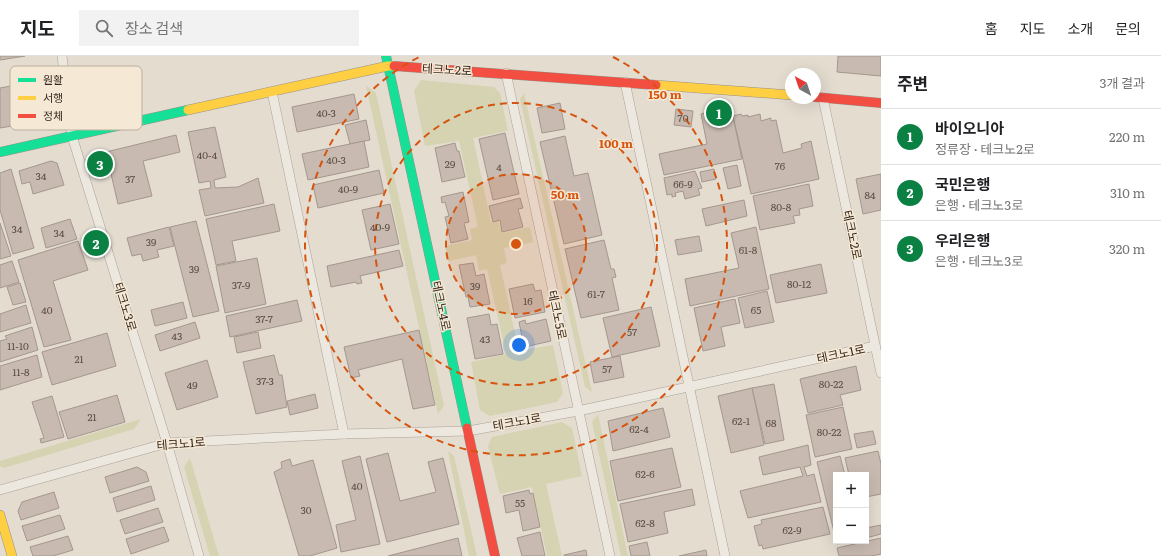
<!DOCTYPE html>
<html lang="ko">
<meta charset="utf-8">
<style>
body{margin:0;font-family:Literata,"Noto Sans KR",serif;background:#f2f2f2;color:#202124}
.controls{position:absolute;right:12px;bottom:12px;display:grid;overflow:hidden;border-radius:0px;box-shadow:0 4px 16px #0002}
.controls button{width:36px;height:36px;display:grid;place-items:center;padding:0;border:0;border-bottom:1px solid #e0e0e0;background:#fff;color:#202124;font:20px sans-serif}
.compass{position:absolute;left:785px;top:12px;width:36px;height:36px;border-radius:50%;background:#fff;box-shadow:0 4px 16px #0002;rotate:320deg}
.you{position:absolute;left:519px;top:289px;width:14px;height:14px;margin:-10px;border:3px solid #fff;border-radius:50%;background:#1a73e8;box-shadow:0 0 0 6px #1a73e833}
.badge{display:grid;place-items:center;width:26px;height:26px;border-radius:50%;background:#0b8043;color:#fff;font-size:13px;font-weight:700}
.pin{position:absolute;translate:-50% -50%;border:2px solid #fff;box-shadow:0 1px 4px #0006}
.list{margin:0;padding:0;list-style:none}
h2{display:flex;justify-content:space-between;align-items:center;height:52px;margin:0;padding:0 16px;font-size:17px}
h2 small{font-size:13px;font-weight:400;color:#757577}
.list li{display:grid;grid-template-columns:26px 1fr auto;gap:12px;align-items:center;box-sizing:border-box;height:56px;padding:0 16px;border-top:1px solid #e0e0e0}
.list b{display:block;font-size:15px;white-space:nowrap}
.list p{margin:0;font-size:13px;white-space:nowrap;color:#757577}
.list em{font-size:13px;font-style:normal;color:#757577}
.icon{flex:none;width:22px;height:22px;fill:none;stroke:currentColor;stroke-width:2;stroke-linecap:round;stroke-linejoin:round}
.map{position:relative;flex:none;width:881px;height:500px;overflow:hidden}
header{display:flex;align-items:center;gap:24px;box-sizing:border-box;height:56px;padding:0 20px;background:#fff;border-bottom:1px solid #e0e0e0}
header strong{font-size:19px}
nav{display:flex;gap:22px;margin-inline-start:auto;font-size:14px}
.search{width:280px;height:36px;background:#f2f2f2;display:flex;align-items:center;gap:10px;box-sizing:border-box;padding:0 14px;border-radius:0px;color:#757577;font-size:15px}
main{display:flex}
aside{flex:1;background:#fff}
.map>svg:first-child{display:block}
.green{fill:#d6d3b2}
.building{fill:#c8bab0;stroke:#a4978e}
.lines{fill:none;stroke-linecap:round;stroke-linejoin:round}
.street-casing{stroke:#aaa197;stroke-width:10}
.fast-casing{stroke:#999188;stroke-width:10}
.slow-casing{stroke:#999188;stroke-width:10}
.jam-casing{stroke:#999188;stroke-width:10}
.street{stroke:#ece8e0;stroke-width:9}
.fast{stroke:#16e098;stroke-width:9}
.slow{stroke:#ffcf43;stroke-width:9}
.jam{stroke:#f24e42;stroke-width:9}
.ring{fill:none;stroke:#d6540e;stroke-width:2;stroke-dasharray:7 5}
.labels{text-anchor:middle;stroke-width:3;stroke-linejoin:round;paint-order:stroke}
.number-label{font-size:10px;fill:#5c4d43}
.street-label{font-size:12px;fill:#38291f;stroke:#f5e8d5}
.key{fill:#f5e8d5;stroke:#bcaf9e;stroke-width:1}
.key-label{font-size:11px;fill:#38291f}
.centre{fill:#d6540e;stroke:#f5e8d5;stroke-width:2}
.ring-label{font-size:12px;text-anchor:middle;font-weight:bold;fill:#d6540e;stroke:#f5e8d5;stroke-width:3;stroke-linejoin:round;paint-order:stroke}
</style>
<header>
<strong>지도</strong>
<div class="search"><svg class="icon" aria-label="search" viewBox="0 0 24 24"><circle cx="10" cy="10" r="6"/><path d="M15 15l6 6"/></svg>장소 검색</div>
<nav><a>홈</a><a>지도</a><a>소개</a><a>문의</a></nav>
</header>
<main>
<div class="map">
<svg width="881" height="500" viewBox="0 0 881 500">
<rect width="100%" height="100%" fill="#e4dccf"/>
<g class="green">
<path d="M421,24l73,7 6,6 8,38 -35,7 18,84 7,-2 4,13 28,-6 3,15 -29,6 3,15 -7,2 19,86 34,-6 10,48 -6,9 -67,14 -10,-6 -9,-48 35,-8 -19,-85 -8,2 -3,-16 -27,6 -4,-15 27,-6 -2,-11 8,-2 -19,-86 -34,5 -11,-55z"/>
<path d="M366,30l10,7 68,313 -6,8z"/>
<path d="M524,37l68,299 -7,-5 -65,-288z"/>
<path d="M598,358l30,142h-7l-29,-134z"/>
<path d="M141,363l-7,10 -130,39 -4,-2v-5z"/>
<path d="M562,366l10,6 10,48 -36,8 16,72h-15l-15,-69 -32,7 -12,-48 4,-9z"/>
<path d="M448,395l6,5 23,100h-8z"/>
<path d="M190,402l29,98h-9l-26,-89z"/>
</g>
<g class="building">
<path d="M0,0h25l-25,4z"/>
<path d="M838,0h43v20l-44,-4z"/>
<path d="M43,24l2,8h-3l3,22 -10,1 -1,-5 -19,3 3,16 -18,3v-40z"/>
<path d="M354,38l5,25 -62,13 -5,-25z"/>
<path d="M560,47l5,26 -23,4 -5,-25z"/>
<path d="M676,53l17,2 -2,16 -17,-2z"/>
<path d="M718,54l1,2h13l10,47 -78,16 -5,-21 48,-10 -6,-30z"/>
<path d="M741,58l1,2 6,-1v2l12,-3 1,7 10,-3v3l5,-1 7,33 19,-5 -1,-4 10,-3 8,38 -68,15 -18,-78z"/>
<path d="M366,64l4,20 -20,4 -5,-19z"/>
<path d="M215,71l11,50 -12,3 1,8 23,-1 20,-9 6,25 -59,13 -6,-26 12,-2 -1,-7 -11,2 -11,-51z"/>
<path d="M505,77l14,61 -26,6 -14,-61z"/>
<path d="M176,79l4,17 -37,9 9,35 -34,8 -12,-52z"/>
<path d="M565,80l9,40 14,-3 14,62 -38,9 -24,-102z"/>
<path d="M364,85l5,26 -61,13 -6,-26z"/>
<path d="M455,87l2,8h2l6,26 -23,5 -7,-34z"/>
<path d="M51,105l6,2 7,22 -31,9 -3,-12 -8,2 -3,-13z"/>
<path d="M737,109l4,21 -13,3 -5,-21z"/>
<path d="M11,113l23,79 -21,6 -13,-44v-37z"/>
<path d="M714,113l2,10 -14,3 -2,-10z"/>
<path d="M379,114l5,23 -66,15 -5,-23z"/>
<path d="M695,115l7,17 -4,1 2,6 -15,4 -2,-8 -8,2 1,3 -4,1v-3l-5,1 -3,-17z"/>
<path d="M881,118v36l-18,4 -7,-35z"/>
<path d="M809,128l4,22 -14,3 1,6 -7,1 2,7 -35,7 -7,-34z"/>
<path d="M463,136l6,30 -5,1 4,16 -17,4 -6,-26 4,-1 -4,-14 -3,1 -1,-6z"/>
<path d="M520,142l3,10 -5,1 5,18 -21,5 -2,-12 -7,2 -4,-16z"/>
<path d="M744,144l3,16 -41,10 -4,-17z"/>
<path d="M274,148l6,27 -48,10 4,20 -20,4 -10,-46z"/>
<path d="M390,148l9,40 -28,6 -9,-40z"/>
<path d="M70,163l7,20 -31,9 -5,-20z"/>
<path d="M196,165l23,90 -26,6 -23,-90z"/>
<path d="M0,167l11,33 -11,3z"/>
<path d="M169,171l5,19 -17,4 2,7 -16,4 -2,-7 -9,2 -5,-18z"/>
<path d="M756,171l13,62 -79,17 -5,-27 54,-11 -8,-35z"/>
<path d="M699,180l3,15 -24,4 -3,-15z"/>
<path d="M604,184l7,29h3l2,8 -4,1 7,32 -38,8 -16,-69z"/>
<path d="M78,185l10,29 -35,11 18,59 -27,7 -26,-87z"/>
<path d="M399,194l4,16 -43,10 2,7 -5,1 -1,-2 -25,5 -4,-21z"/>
<path d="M257,202l9,46 -41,9 -9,-47z"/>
<path d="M12,205l7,21 -19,6v-23z"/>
<path d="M473,207l3,13 8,-2 6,30 -20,3 -2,-10h-2l-7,-32z"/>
<path d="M821,208l6,29 -51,10 -6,-28z"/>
<path d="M20,227l6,19 -13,3 -6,-18z"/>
<path d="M533,228l2,7 6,-1 4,22 -30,6 -6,-29z"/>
<path d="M767,235l7,31 -29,6 -7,-30z"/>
<path d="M735,243l5,24 -19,4 4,19 -22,5 -9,-43z"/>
<path d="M297,244l5,21 -72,16 -4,-21z"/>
<path d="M183,246l4,16 -32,8 -4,-16z"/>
<path d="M26,249l5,18 -31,9v-18z"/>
<path d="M651,251l9,39 -48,11 -9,-39z"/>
<path d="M489,258l2,11 6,-1 6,30 -28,5 -8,-41z"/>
<path d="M546,263l5,22 -27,6 -5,-25 6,-2 1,4z"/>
<path d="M195,266l5,16 -40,13 -5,-16z"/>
<path d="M32,271l6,23 -38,12v-21l7,-2 -2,-3z"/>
<path d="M419,274l16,75 -22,4 -11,-50 -44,11 2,6 -9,2 -7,-31z"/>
<path d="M258,276l3,16 -24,5 -3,-16z"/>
<path d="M107,277l9,33 -64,19 -10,-33z"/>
<path d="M37,299l5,22 -42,13v-24z"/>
<path d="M274,299l5,20h3l5,32 -31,7 -13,-52z"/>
<path d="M620,300l4,21 -30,6 -4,-21z"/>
<path d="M207,304l11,37 -41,13 -12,-37z"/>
<path d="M856,310l5,24 -21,5 3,10 -35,8 -8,-34z"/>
<path d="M774,328l10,56 -19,4 -13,-56z"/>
<path d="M752,332l12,57 -33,8 -13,-57z"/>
<path d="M315,338l3,14 -28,7 -3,-14z"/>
<path d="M117,339l8,27 -57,17 -9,-27z"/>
<path d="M52,340l12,41 -23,6 -1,-4 4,-1 -12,-36z"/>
<path d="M843,351l9,42 -37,8 -9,-42z"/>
<path d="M663,352l7,29 -57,14 -5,-30z"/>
<path d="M873,375l3,13 -19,4 -3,-14z"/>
<path d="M808,389l3,20 -7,2 3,9 7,-2 7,28 -73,16 -8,-27 63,-15 -3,-9 -37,8 -4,-18z"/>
<path d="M672,392l9,39 -63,14 -8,-40z"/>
<path d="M878,395l3,13v30l-15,3v-22h-17l-4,-17z"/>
<path d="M388,397l12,48 36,-9 -8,-30 15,-4 16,66 -72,18 -21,-83z"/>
<path d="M360,400l20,88 -39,8 -5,-27 20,-5 -14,-59z"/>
<path d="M840,400l5,19h-9v66h13l-12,3 -20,-82z"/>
<path d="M290,403l2,7 21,-6 24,88 -27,8h-11l-25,-84 8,-4 -1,-6z"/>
<path d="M137,411l9,5 3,9 -39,12 -5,-16z"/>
<path d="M151,430l4,14 -38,12 -4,-14z"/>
<path d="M692,433l3,16 -31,7 4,21 -40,9 -8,-38z"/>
<path d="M529,434l1,4 3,-1 7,34 -17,4 -4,-21 -13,3 -3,-17z"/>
<path d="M54,436l5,16 -38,12 -3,-9 4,-9z"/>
<path d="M823,451l7,27 -67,15 -1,-4 -3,1 -5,-20 8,-2 -1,-4z"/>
<path d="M158,452l5,14 -38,12 -5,-14z"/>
<path d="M60,459l5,14 -38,12 -5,-15z"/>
<path d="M881,469v9l-15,4v-10z"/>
<path d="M164,471l5,14 -38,13 -5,-15z"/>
<path d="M540,476l5,24h-23l-5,-18z"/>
<path d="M68,480l5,14 -20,6h-20l-3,-9z"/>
<path d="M458,482l4,18h-74z"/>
<path d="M881,482v16l-10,2h-32l-2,-8z"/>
<path d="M647,486l3,14h-19l-2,-10z"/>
<path d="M586,494l1,6h-23v-1z"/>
<path d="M706,494l1,6h-28z"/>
</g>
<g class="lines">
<g class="street-casing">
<g id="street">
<path d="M62,0l10,80 95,307 32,113"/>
<path d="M506,17l104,483"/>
<path d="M625,26l100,474"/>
<path d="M272,36l72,342"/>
<path d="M823,42l58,275"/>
<path d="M0,434l167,-47 177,-9 124,-3 110,-20 297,-65"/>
</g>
</g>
<g class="fast-casing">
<g id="fast">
<path d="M386,0l81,372"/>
<path d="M0,96l188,-42"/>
</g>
</g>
<g class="slow-casing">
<g id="slow">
<path d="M656,29l135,10"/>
<path d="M188,54l200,-44h6"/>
<path d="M0,459l12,41"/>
</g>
</g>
<g class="jam-casing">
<g id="jam">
<path d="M394,10l262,19"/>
<path d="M815,41l66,6"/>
<path d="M467,372l28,128"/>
</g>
</g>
<use href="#street" class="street"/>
<use href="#fast" class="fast"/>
<use href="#slow" class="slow"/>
<use href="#jam" class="jam"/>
</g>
<circle cx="516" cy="188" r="70" fill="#d6540e" fill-opacity=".12"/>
<g class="ring">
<circle cx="516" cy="188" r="70"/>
<circle cx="516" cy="188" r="141"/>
<path d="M613 1A211 211 0 1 1 419 1"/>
</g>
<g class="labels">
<g class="number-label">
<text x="326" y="61">40-3</text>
<text x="683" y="66">70</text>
<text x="207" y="103">40-4</text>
<text x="336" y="108">40-3</text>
<text x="450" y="112">29</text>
<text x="780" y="114">76</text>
<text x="499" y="115">4</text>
<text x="41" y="124">34</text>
<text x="130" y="127">37</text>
<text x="683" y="132">66-9</text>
<text x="348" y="137">40-9</text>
<text x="870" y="143">84</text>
<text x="781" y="155">80-8</text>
<text x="380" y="175">40-9</text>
<text x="17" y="177">34</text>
<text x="59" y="181">34</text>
<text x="151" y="190">39</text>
<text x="748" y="198">61-8</text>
<text x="194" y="217">39</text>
<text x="799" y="232">80-12</text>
<text x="241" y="233">37-9</text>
<text x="475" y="234">39</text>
<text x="596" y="242">61-7</text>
<text x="528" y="249">16</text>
<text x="47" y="258">40</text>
<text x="756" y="258">65</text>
<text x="264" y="267">37-7</text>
<text x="632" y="280">57</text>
<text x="177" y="284">43</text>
<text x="485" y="287">43</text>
<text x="18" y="294">11-10</text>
<text x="79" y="307">21</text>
<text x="607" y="317">57</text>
<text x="21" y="320">11-8</text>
<text x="265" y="329">37-3</text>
<text x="831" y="332">80-22</text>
<text x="192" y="333">49</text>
<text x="92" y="365">21</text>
<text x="741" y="369">62-1</text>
<text x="771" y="371">68</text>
<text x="639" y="377">62-4</text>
<text x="829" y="380">80-22</text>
<text x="645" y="422">62-6</text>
<text x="357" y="434">40</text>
<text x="520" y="451">55</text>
<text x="306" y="458">30</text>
<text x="645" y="471">62-8</text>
<text x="792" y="478">62-9</text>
</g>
<g class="street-label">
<text transform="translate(447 14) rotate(3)" y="4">테크노2로</text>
<text transform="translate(852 179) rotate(78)" y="4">테크노2로</text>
<text transform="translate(441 250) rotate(78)" y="4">테크노4로</text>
<text transform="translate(125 251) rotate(73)" y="4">테크노3로</text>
<text transform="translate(557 259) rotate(78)" y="4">테크노5로</text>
<text transform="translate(841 298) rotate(-12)" y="4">테크노1로</text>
<text transform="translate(517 366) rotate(-10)" y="4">테크노1로</text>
<text transform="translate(181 388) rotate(-5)" y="4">테크노1로</text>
</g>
</g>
<rect x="10" y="10" width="132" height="64" rx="6" class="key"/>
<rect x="18" y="22" width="18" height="4" fill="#16e098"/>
<rect x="18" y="40" width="18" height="4" fill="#ffcf43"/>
<rect x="18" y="58" width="18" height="4" fill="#f24e42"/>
<g class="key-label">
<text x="43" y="28">원활</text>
<text x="43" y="46">서행</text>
<text x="43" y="64">정체</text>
</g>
<circle cx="516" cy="188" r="6" class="centre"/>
<g class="ring-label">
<text x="665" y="43">150 m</text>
<text x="616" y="92">100 m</text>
<text x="565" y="143">50 m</text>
</g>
</svg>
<div class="controls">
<button>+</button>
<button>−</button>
</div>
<svg class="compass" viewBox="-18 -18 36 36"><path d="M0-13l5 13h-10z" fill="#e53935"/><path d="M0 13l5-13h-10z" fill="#757577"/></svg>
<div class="you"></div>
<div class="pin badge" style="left:719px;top:57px">1</div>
<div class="pin badge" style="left:96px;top:187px">2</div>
<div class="pin badge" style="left:100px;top:108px">3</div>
</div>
<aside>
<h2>주변<small>3개 결과</small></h2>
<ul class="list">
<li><span class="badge">1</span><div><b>바이오니아</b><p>정류장 · 테크노2로</p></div><em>220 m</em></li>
<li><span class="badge">2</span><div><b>국민은행</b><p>은행 · 테크노3로</p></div><em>310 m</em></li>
<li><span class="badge">3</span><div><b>우리은행</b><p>은행 · 테크노3로</p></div><em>320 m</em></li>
</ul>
</aside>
</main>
